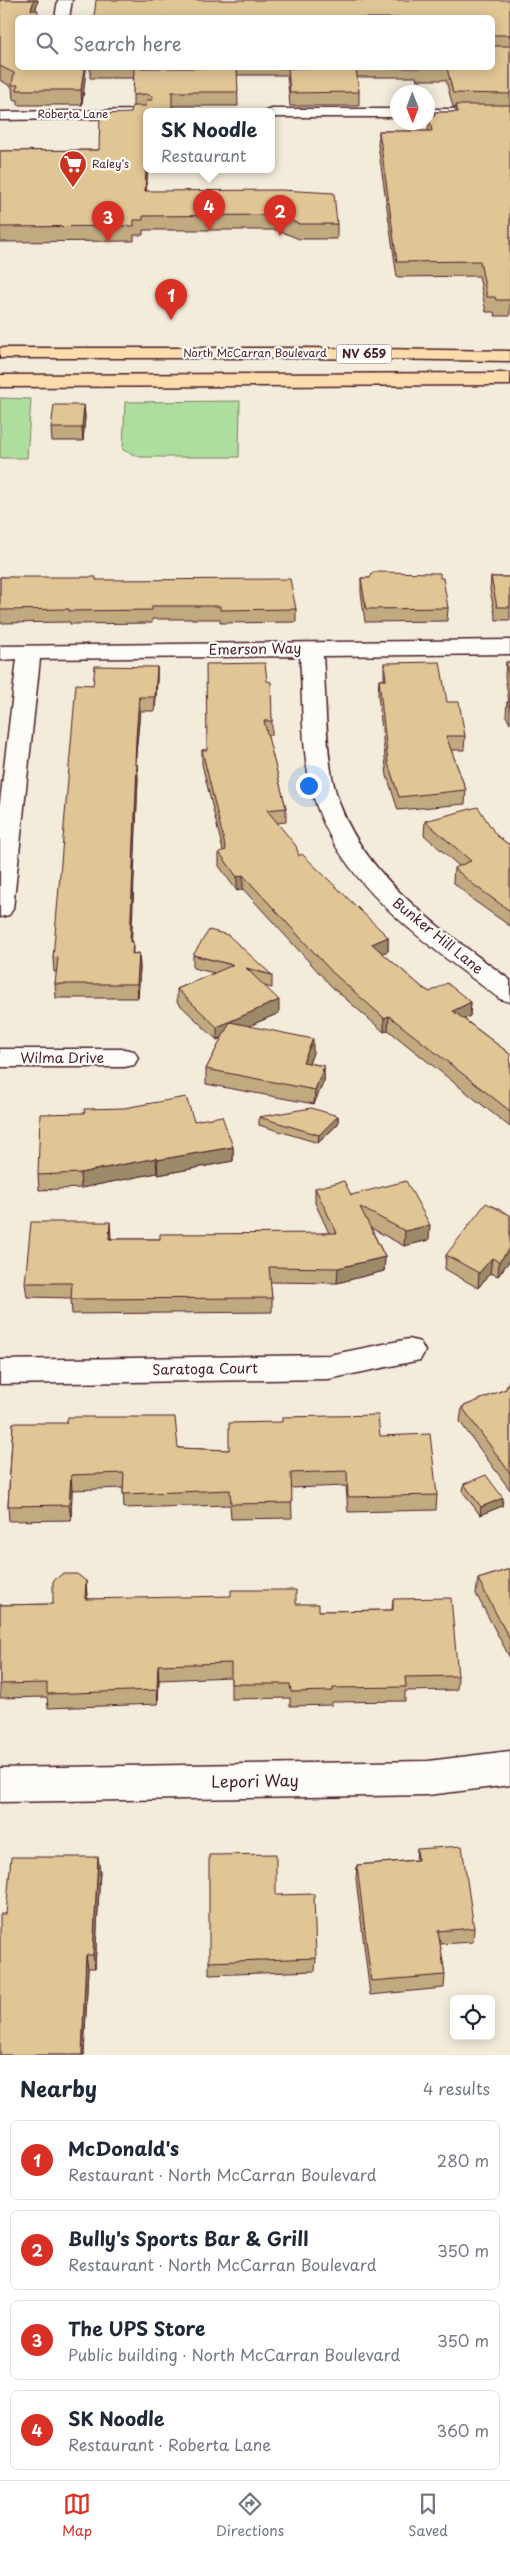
<!DOCTYPE html>
<meta charset="utf-8">
<style>
body{margin:0;font-family:"Playpen Sans",sans-serif;background:#f2f2f3;color:#1f2937}
.controls{position:absolute;right:15px;bottom:15px;display:grid;overflow:hidden;border-radius:8px;box-shadow:0 2px 12px #0003}
.controls button{width:45px;height:45px;display:grid;place-items:center;padding:0;border:0;border-bottom:1px solid #e0e1e3;background:#fff;color:#1f2937;font:25px sans-serif}
.compass{position:absolute;left:390px;top:85px;width:45px;height:45px;border-radius:50%;background:#fff;box-shadow:0 2px 12px #0003;rotate:179deg}
.you{position:absolute;left:308px;top:785px;width:18px;height:18px;margin:-12px;border:4px solid #fff;border-radius:50%;background:#1a73e8;box-shadow:0 0 0 8px #1a73e833}
.badge{display:grid;place-items:center;width:32px;height:32px;border-radius:50%;background:#d93025;color:#fff;font-size:16px;font-weight:700}
.pin{position:absolute;translate:-50% -41px;filter:drop-shadow(0 1px 2px #0008)}
.pin::after{content:'';position:absolute;top:26px;width:18px;height:15px;background:inherit;clip-path:polygon(0 0,100% 0,50% 100%)}
.popup{position:absolute;left:143px;top:108px;width:132px;height:65px;box-sizing:border-box;display:grid;place-content:center;border-radius:8px;background:#fff;filter:drop-shadow(0 1px 4px #0005);font-size:16px;white-space:nowrap;color:#747a83}
.popup b{font-size:19px;color:#1f2937}
.popup::after{content:'';position:absolute;left:50%;top:100%;margin-left:-10px;border:10px solid transparent;border-top-color:#fff}
.list{margin:0;padding:0;list-style:none}
h2{display:flex;justify-content:space-between;align-items:center;height:65px;margin:0;padding:0 20px;font-size:21px}
h2 small{font-size:16px;font-weight:400;color:#747a83}
.list li{display:grid;grid-template-columns:32px 1fr auto;gap:15px;align-items:center;box-sizing:border-box;height:80px;margin:0 10px 10px;padding:0 10px;border:1px solid #e0e1e3;border-radius:8px}
.list b{display:block;font-size:19px;white-space:nowrap}
.list p{margin:0;font-size:16px;white-space:nowrap;color:#747a83}
.list em{font-size:16px;font-style:normal;color:#747a83}
.icon{flex:none;width:28px;height:28px;fill:none;stroke:currentColor;stroke-width:2;stroke-linecap:round;stroke-linejoin:round}
.map{position:relative;flex:none;width:510px;height:2055px;overflow:hidden}
.search{position:absolute;background:#fff;box-shadow:0 2px 12px #0003;left:15px;right:15px;top:15px;height:55px;display:flex;align-items:center;gap:12px;box-sizing:border-box;padding:0 18px;border-radius:8px;color:#747a83;font-size:19px}
.sheet{height:425px;background:#fff}
nav{display:flex;justify-content:space-around;align-items:center;box-sizing:border-box;height:70px;border-top:1px solid #e0e1e3;background:#fff;font-size:14px;color:#747a83}
nav a{display:grid;justify-items:center;gap:2px}
nav .on{color:#d93025}
.map>svg:first-child{display:block}
.green{fill:#aede9e;stroke:#7c7e64}
.lines{fill:none;stroke-linecap:round;stroke-linejoin:round}
.minor-casing{stroke:#4a1f2b;stroke-width:3}
.major-casing{stroke:#4a1f2b;stroke-width:3}
.minor{fill:#fdfcf7;fill-rule:evenodd}
.major{fill:#fcdcac;fill-rule:evenodd}
.wall{fill:#c1a980;stroke:#4a1f2b}
.shaded-wall{fill:#9d8a68;stroke:#4a1f2b}
.building{fill:#e0c595;stroke:#4a1f2b}
.labels{text-anchor:middle;stroke-width:4.5;stroke-linejoin:round;paint-order:stroke}
.far-street-label{font-size:11px;fill:#4a1f2b;stroke:#fdfcf7}
.far-poi-label{font-size:11px;fill:#4a1f2b;stroke:#fdfcf7;text-anchor:start}
.shield{fill:#fdfcf7;stroke:#806168;stroke-width:1}
.shield-label{font-size:12px;font-weight:bold;fill:#4a1f2b}
.street-label{font-size:14px;fill:#4a1f2b;stroke:#fdfcf7}
.near-street-label{font-size:16px;fill:#4a1f2b;stroke:#fdfcf7}
</style>
<div class="map">
<svg width="510" height="2055" viewBox="0 0 510 2055">
<rect width="100%" height="100%" fill="#f4ecda"/>
<filter id="ink" filterUnits="userSpaceOnUse"><feTurbulence type="fractalNoise" baseFrequency=".02" numOctaves="2"/><feDisplacementMap in="SourceGraphic" scale="10" xChannelSelector="R" yChannelSelector="G"/><feConvolveMatrix kernelMatrix="1 2 1 2 8 2 1 2 1" color-interpolation-filters="sRGB"/></filter>
<g filter="url(#ink)">
<g class="green">
<path d="M0,398l31,1 -4,59h-27z"/>
<path d="M240,401l-1,56h-99l-17,-7 2,-48z"/>
</g>
<g class="lines">
<g class="minor-casing">
<g id="minor">
<path d="M58,0h14l-3,18h-14z"/>
<path d="M272,109h126v8h-126v-5h-7z"/>
<rect x="428" y="109" width="82" height="8"/>
<path d="M146,110l6,2h-6v6l-146,2v-8z"/>
<path d="M510,640v14l-187,2c3,39 2,82 9,121 19,94 106,149 178,203v22l-10,-3c-77,-59 -171,-119 -191,-221 -8,-39 -6,-82 -9,-122l-260,3 -27,250 -4,6 -9,2v-115l17,-143 -17,1v-14z"/>
<path d="M0,1049h124l10,2 4,7 -4,7 -10,2h-124z"/>
<path d="M409,1339l11,3 5,9 -5,9 -91,19 -329,5v-24l329,-5z"/>
<path d="M510,1751v34l-82,10 -428,7v-34l428,-7z"/>
</g>
</g>
<g class="major-casing">
<g id="major">
<path d="M0,348h306l204,3v10l-204,-3h-306z"/>
<path d="M510,373v12l-510,2v-12z"/>
</g>
</g>
<use href="#minor" class="minor"/>
<use href="#major" class="major"/>
</g>
<g class="wall">
<path d="M0,0h38l-20,68h68l-4,37h-64v-5h-5l-1,-13 -12,-7z"/>
<path d="M510,0v316h-15l-1,-4h-8l-7,-36 -82,1 -19,-132 1,-14h49l1,-14 5,-1v-4h22v-5h-3l-7,-27h-29l-1,-3h-59l2,15v14h-69l-3,-31h-50l1,31h-65v6h-27v58h2l-2,21 191,33v15h-38l-22,-9h-134v5h-9v6l-134,1v-91l99,-1 32,-37 2,-7v-11l1,-17h-44v-10h402v-50z"/>
<path d="M84,405l1,12 -2,24h-31l-1,-13z"/>
<path d="M0,577l96,3 200,29v13l-76,1v-4h-68v4l-82,1v-2l-70,1z"/>
<path d="M491,577h19v43h-14l-6,-30z"/>
<path d="M361,578h79l8,30 -1,13 -82,1 -4,-30z"/>
<path d="M506,662h4v62l-4,-8 1,-14h2l-4,-26z"/>
<path d="M384,663l63,39 18,34 -1,14h-13l15,40 -1,14 -67,6 -11,-34 -9,-82 1,-14h5z"/>
<path d="M157,667v14l-2,30h-15l-4,42v11h1l1,14 -7,164h2v12l6,-1 1,15 -2,30h-82l-1,-14 2,-12h-3l-1,-14 40,-273z"/>
<path d="M267,681l5,40v14h-5l19,73v14l-9,1 22,33 89,81v14l-6,2 41,35 7,4 41,10 -1,14 -6,3 46,35v73l-122,-97 -4,2 -52,-45 -89,-98 -6,2 -18,-25v-14l4,-1 -21,-87v-14h5z"/>
<path d="M425,821l71,14 12,9h2v82l-37,-26 -20,-18 1,-14 5,-2 -35,-31z"/>
<path d="M193,955l79,20v13l-8,-2 15,27 -30,13 64,27 -4,10 15,3v15l-10,23 -108,-20v-15l16,-31 -5,2 -40,-38v-13l37,-16 -21,-5z"/>
<path d="M338,1116v8l-20,19 -59,-18v-8z"/>
<path d="M194,1121l39,26v14l-75,14 -1,-2 -76,15 -42,2 -1,-15z"/>
<path d="M315,1188l36,7 78,45 -25,6 -33,-18 14,29 -1,14 -47,12 -67,-1 2,16v14l-200,2 -1,-16 -44,-1 -2,-14 86,-46v2h49l169,-6 -14,-30z"/>
<path d="M510,1215v45l-12,16 -8,-3 -12,15 -33,-19 1,-14z"/>
<path d="M510,1378v112l-50,-68 2,-15 44,-18z"/>
<path d="M13,1423l165,25 51,2 151,-14 57,59 -1,15 -88,2 -2,-26 -55,2 1,30 -61,1 -1,-14 -106,3 -1,-20 -51,2 -1,30 -62,1 -1,-15z"/>
<path d="M464,1484l39,14 -1,8 -22,9 -17,-23z"/>
<path d="M510,1569v89l-34,-64 2,-15z"/>
<path d="M86,1581l1,18 209,5 23,7 73,-1 1,-11 65,77 -1,14 -52,1v10l-73,1v3l-42,1v-8l-59,1v-22l-72,3 -1,24 -110,4 -1,-11 -47,1v-93l53,-1z"/>
<path d="M417,1849l57,79 -1,14 -33,2 5,31 -1,13 -74,7 -14,-116 1,-14 59,-5z"/>
<path d="M100,1870l-5,98h-7l-4,87h-84l6,-141z"/>
<path d="M276,1895l40,63 -1,13 -106,4v-13z"/>
</g>
<g class="shaded-wall">
<path d="M34,0h4l-4,18 -3,-8z"/>
<path d="M84,68h2v2l-4,35 -1,-15z"/>
<path d="M146,170h2l-3,35v-14z"/>
<path d="M84,405l1,12 -2,24 -1,-13z"/>
<path d="M157,667v14l-2,30v-14z"/>
<path d="M139,697l1,14 -4,42 -1,25v-14l1,-25z"/>
<path d="M137,764l1,14 -7,178 -1,-14z"/>
<path d="M243,875v14l-6,2v-14z"/>
<path d="M388,937v14l-17,7 1,-14z"/>
<path d="M139,953l1,15 -2,30 -1,-14z"/>
<path d="M279,1000v13l-62,27v-13z"/>
<path d="M471,1002l-1,14 -18,10 1,-15z"/>
<path d="M389,1016l-1,14 -4,2v-14z"/>
<path d="M313,1039v14l-10,24v-15z"/>
<path d="M324,1066v15l-10,23 1,-14z"/>
<path d="M338,1116v8l-20,19 1,-8z"/>
<path d="M233,1147v14l-75,14 -1,-15z"/>
<path d="M156,1158l1,15 -76,15 -1,-15z"/>
<path d="M110,1222l1,15 -1,17 -1,-15z"/>
<path d="M430,1225l-1,15 -25,6 1,-15z"/>
<path d="M510,1248v12l-12,16 1,-14z"/>
<path d="M385,1257l-1,14 -47,12 1,-15z"/>
<path d="M492,1258l-2,15 -12,15 1,-15z"/>
<path d="M71,1475l1,15 -1,30 -2,-15z"/>
<path d="M503,1498l-1,8 -22,9 1,-8z"/>
<path d="M86,1581l1,14 -1,18 -1,-14z"/>
<path d="M158,1665l1,15 -1,24 -1,-14z"/>
<path d="M98,1857l2,13 -5,98 -2,-13z"/>
<path d="M86,1955l2,13 -4,87h-2z"/>
</g>
<g class="building">
<path d="M0,0h34l-3,10h7l-1,8h-19v50h66l-3,22h-64l1,-5h-6l2,-12 -14,-7z"/>
<path d="M96,0h414v35h-18v-17h-398z"/>
<path d="M492,46h18v48l-57,-1 -6,-25h45z"/>
<path d="M134,68h103l1,24h-66v20h-26v55l-1,24 136,-1 53,3 3,31h-38l-22,-9 -134,1v4h-9v6l-134,1v-76l99,-1 1,-36 31,-1 1,-7h14l1,-6h6l-1,-4 -6,-2 -13,1z"/>
<path d="M288,68h68l3,24 -69,1z"/>
<path d="M456,105h54v195h-14l-1,-3h-8l-7,-36 -83,1 -18,-131h53l-3,-14 6,-1 -1,-4h24z"/>
<path d="M54,405h30l-2,23h-31z"/>
<path d="M373,572l67,1v5h3l5,30 -82,1 -5,-31h9z"/>
<path d="M0,577h96v3l194,-1 6,30 -76,1v-4h-68v4l-83,1v-2l-69,1z"/>
<path d="M491,577h19v30h-13z"/>
<path d="M440,662l7,40h12l6,34h-19l20,54 -67,7 -11,-34 -9,-83h7l-2,-17z"/>
<path d="M506,662h4v25z"/>
<path d="M265,663l2,18 4,1 1,39h-8l22,87 -19,2 29,36 3,10 3,-2 86,83 -16,7 51,44 7,4 17,-9 24,19 -18,9 57,43v57l-121,-95 -5,2 -52,-46 -89,-97 -6,2 -18,-25 7,-2 -24,-100h5l-1,-86z"/>
<path d="M95,666l62,1 -2,30h-16l-3,42 -1,25h2l-7,178h3l-1,12 7,-1 -2,31h-82l3,-27 -5,1 23,-274 17,1z"/>
<path d="M507,702h3v6z"/>
<path d="M478,807l18,28 12,9h2v67l-36,-26 -20,-17 17,-7 -46,-40z"/>
<path d="M209,930l19,5 44,40 -26,-7 33,32 -62,27 -40,-38 56,-24 -40,-10z"/>
<path d="M230,1022l83,17 -10,23 21,4 -9,24 -109,-21z"/>
<path d="M186,1097l8,24 28,-5 11,31 -76,13 -1,-2 -76,15 -42,2 2,-61 45,-1 -1,-4 40,-1z"/>
<path d="M311,1108l27,8 -19,19 -60,-18z"/>
<path d="M344,1181l7,14 55,-14 24,44 -25,6 -45,-24 25,50 -47,11 -69,-1 3,31 -201,1 1,-16h-47l6,-61h79l-1,17h51v-5l177,-1 -22,-45z"/>
<path d="M486,1203l24,12v33l-11,14 -7,-4 -13,15 -33,-18z"/>
<path d="M510,1378v95l-48,-66 44,-18z"/>
<path d="M378,1415l2,21 50,-2 7,61 -89,2 -1,-26 -56,2 1,30 -61,1 -1,-14 -107,4 1,-21 -53,2 -2,30 -61,1 5,-83h53l2,-6h107l3,31 51,2v-27l53,-1v-5z"/>
<path d="M486,1475l17,23 -22,9 -17,-23z"/>
<path d="M510,1569v71l-32,-61z"/>
<path d="M62,1574h15l9,7 -1,18 146,-3v-6h65v14h23v7l74,-1v-11l58,-1 7,78 -53,1 1,10 -73,1v3l-42,1 -1,-8h-59v-21l-73,2 -1,25 -110,4v-11l-47,1v-79l53,-1v-23z"/>
<path d="M462,1846l12,82 -36,3 7,44 -74,6 -14,-116 61,-5 -1,-11z"/>
<path d="M276,1854v41l38,-1 2,64 -107,4v-107z"/>
<path d="M11,1857h87l-5,98h-7l-4,100h-82v-141h6z"/>
</g>
</g>
<defs>
<g id="supermarket-pin" transform="scale(1.4375)"><path d="M0 17L-7.5 6A9.5 9.5 0 1 1 7.5 6Z" fill="#c8321e" stroke="#fdfcf7"/><path d="M-6-5.5h2.5l.6 2H6L4.5 2H-2.5L-4.4-4H-6ZM-1.5 3.2a1.3 1.3 0 1 0 .1 0ZM3 3.2a1.3 1.3 0 1 0 .1 0Z" fill="#fff"/></g>
</defs>
<g fill-rule="evenodd">
<use href="#supermarket-pin" x="73" y="164"/>
</g>
<g class="labels">
<g class="far-street-label">
<text x="73" y="118">Roberta Lane</text>
<text x="255" y="357">North McCarran Boulevard</text>
</g>
<g class="far-poi-label">
<text x="92" y="168">Raley's</text>
</g>
<rect class="shield" x="336.5" y="344.5" width="55" height="19" rx="4"/>
<g class="shield-label">
<text x="364" y="358">NV 659</text>
</g>
<g class="street-label">
<text transform="translate(255 649) rotate(-1)" y="5">Emerson Way</text>
<text transform="translate(438 936) rotate(39)" y="5">Bunker Hill Lane</text>
<text x="62" y="1063">Wilma Drive</text>
<text transform="translate(205 1369) rotate(-1)" y="5">Saratoga Court</text>
</g>
<g class="near-street-label">
<text transform="translate(255 1781) rotate(-1)" y="6">Lepori Way</text>
</g>
</g>
</svg>
<div class="controls">
<button><svg class="icon" aria-label="locate" viewBox="0 0 24 24"><circle cx="12" cy="12" r="6"/><path d="M12 2v4M12 18v4M2 12h4M18 12h4"/></svg></button>
</div>
<svg class="compass" viewBox="-18 -18 36 36"><path d="M0-13l5 13h-10z" fill="#e53935"/><path d="M0 13l5-13h-10z" fill="#747a83"/></svg>
<div class="you"></div>
<div class="pin badge" style="left:171px;top:320px">1</div>
<div class="pin badge" style="left:280px;top:236px">2</div>
<div class="pin badge" style="left:108px;top:242px">3</div>
<div class="pin badge" style="left:209px;top:231px">4</div>
<div class="popup"><b>SK Noodle</b>Restaurant</div>
<div class="search"><svg class="icon" aria-label="search" viewBox="0 0 24 24"><circle cx="10" cy="10" r="6"/><path d="M15 15l6 6"/></svg>Search here</div>
</div>
<section class="sheet">
<h2>Nearby<small>4 results</small></h2>
<ul class="list">
<li><span class="badge">1</span><div><b>McDonald's</b><p>Restaurant · North McCarran Boulevard</p></div><em>280 m</em></li>
<li><span class="badge">2</span><div><b>Bully's Sports Bar &amp; Grill</b><p>Restaurant · North McCarran Boulevard</p></div><em>350 m</em></li>
<li><span class="badge">3</span><div><b>The UPS Store</b><p>Public building · North McCarran Boulevard</p></div><em>350 m</em></li>
<li><span class="badge">4</span><div><b>SK Noodle</b><p>Restaurant · Roberta Lane</p></div><em>360 m</em></li>
</ul>
</section>
<nav>
<a class="on"><svg class="icon" aria-label="map" viewBox="0 0 24 24"><path d="M3 6l6-2 6 2 6-2v14l-6 2-6-2-6 2zM9 4v14M15 6v14"/></svg>Map</a>
<a><svg class="icon" aria-label="directions" viewBox="0 0 24 24"><path d="M12 3l9 9-9 9-9-9zM9 14v-3h6M13 9l2 2-2 2"/></svg>Directions</a>
<a><svg class="icon" aria-label="saved" viewBox="0 0 24 24"><path d="M7 4h10v16l-5-4-5 4z"/></svg>Saved</a>
</nav>
